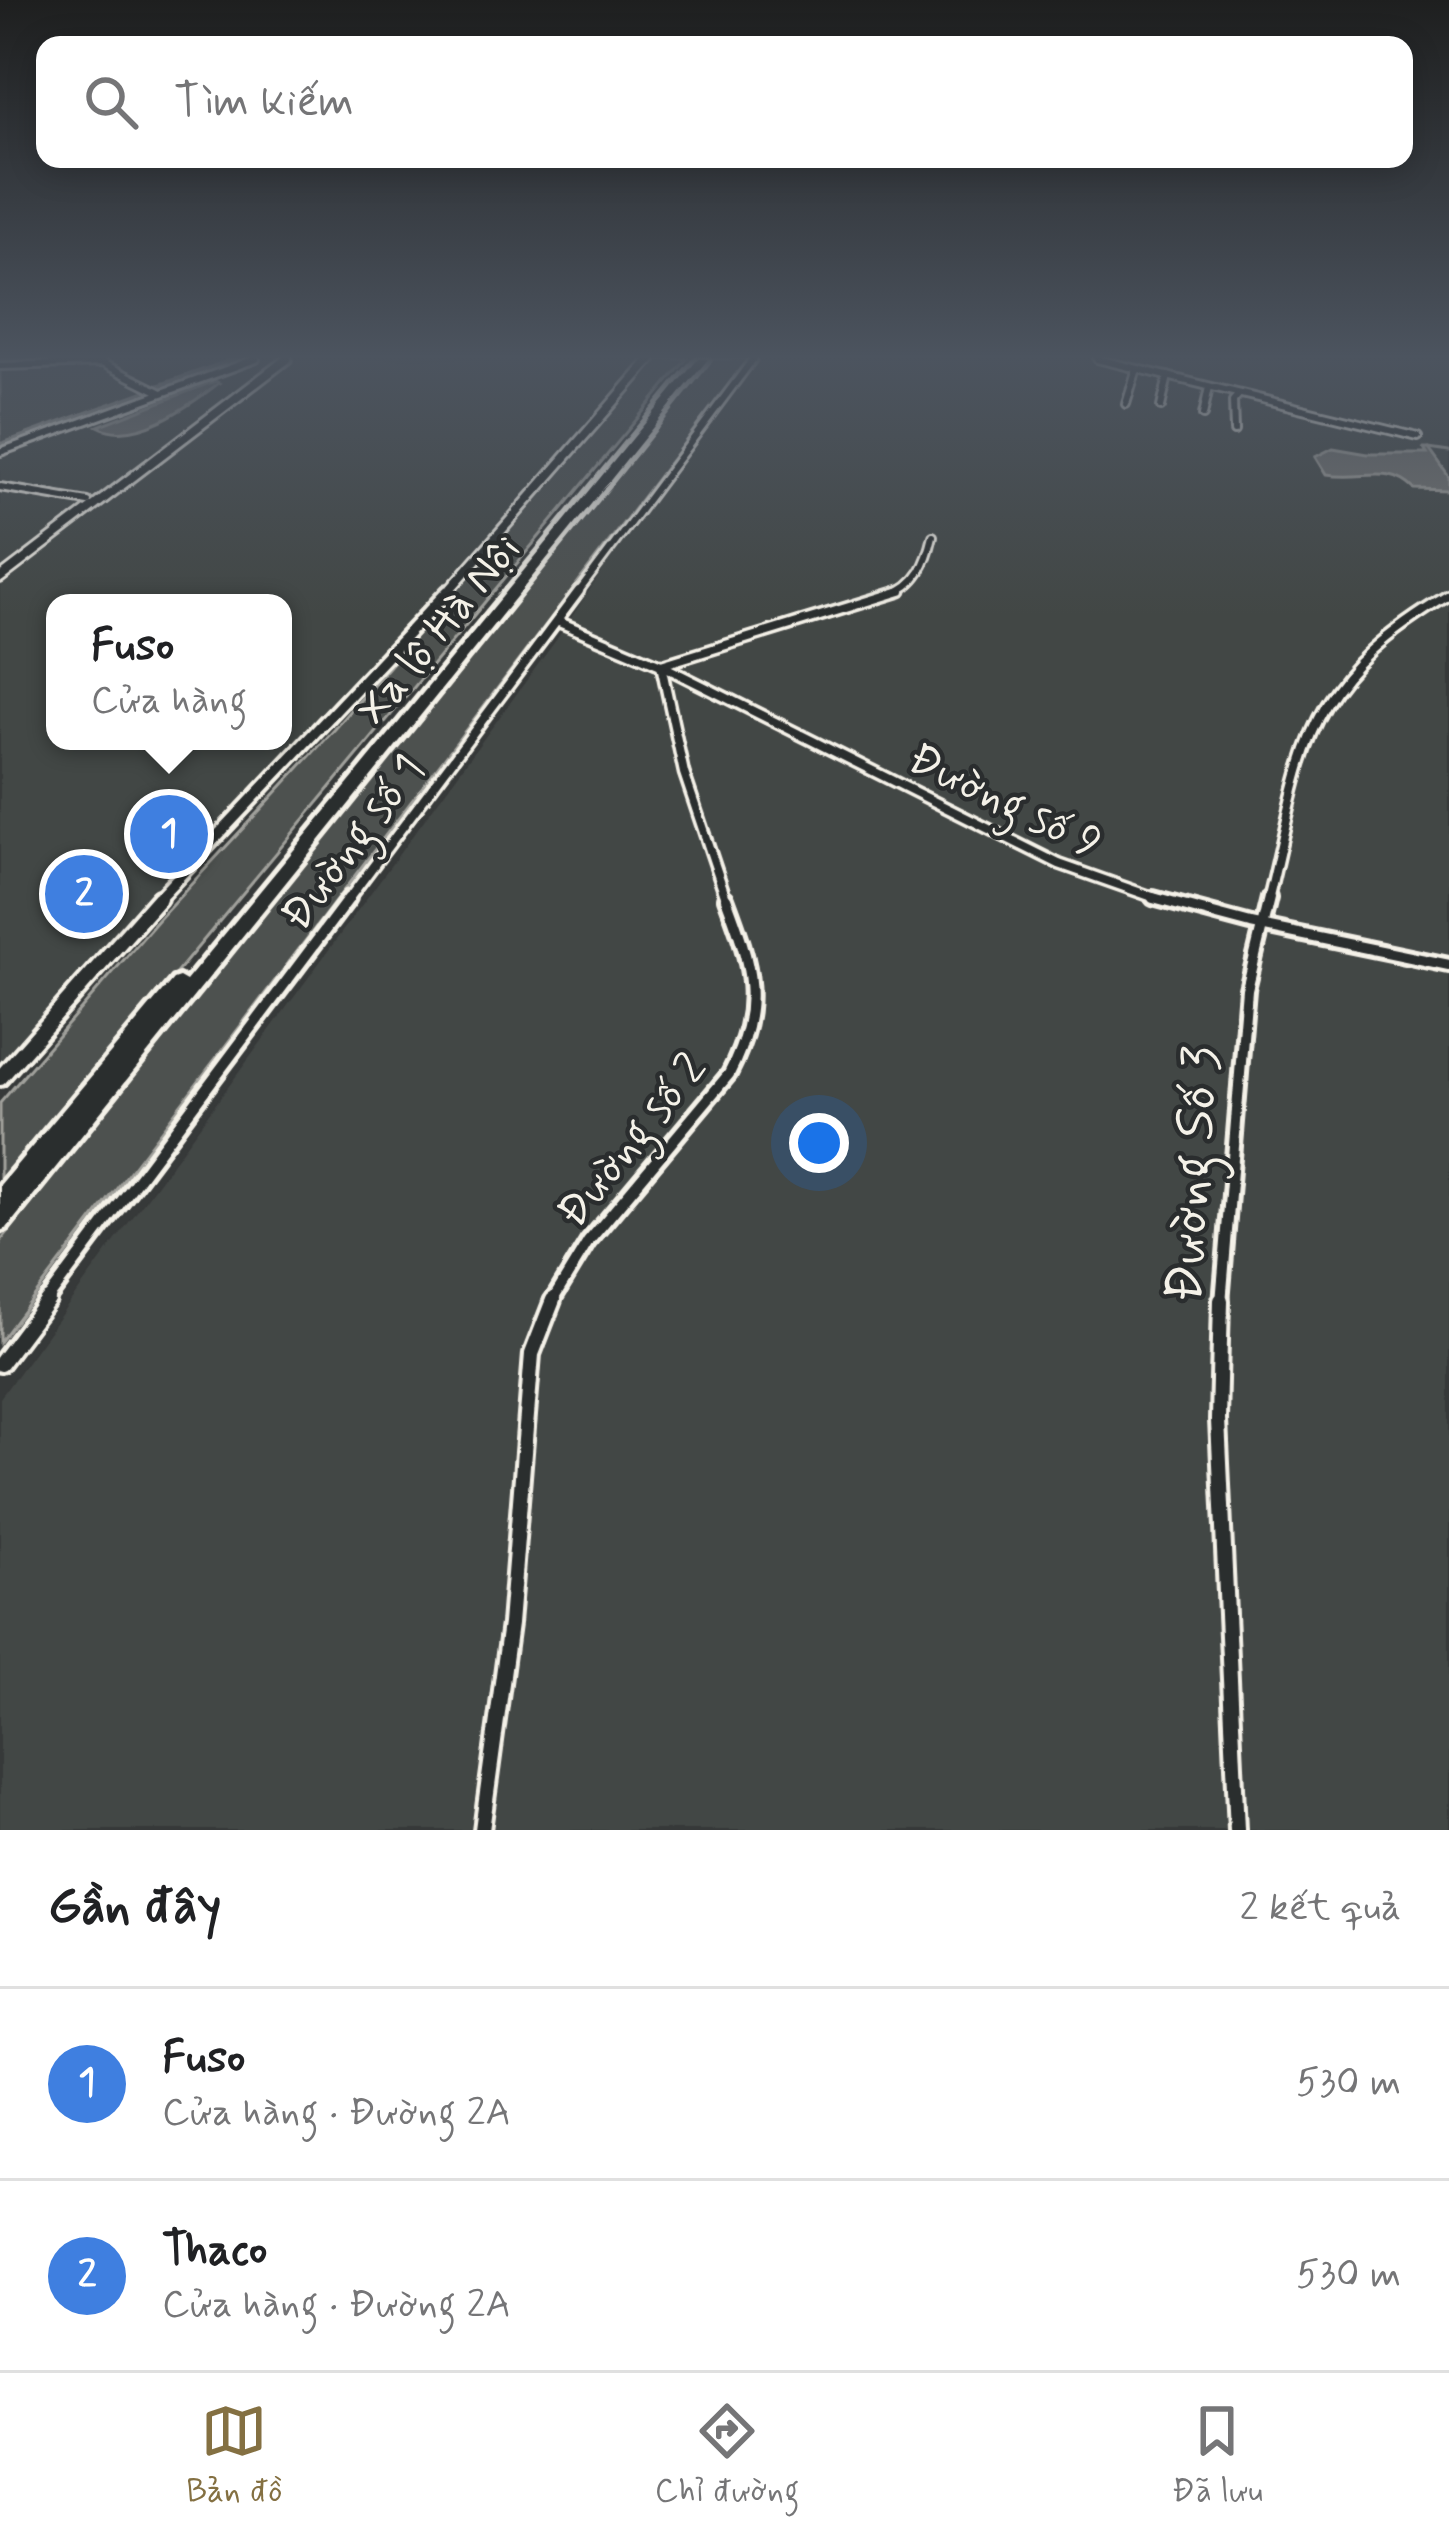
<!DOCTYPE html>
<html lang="vi">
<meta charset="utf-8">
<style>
body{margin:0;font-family:Mynerve,sans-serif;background:#f2f2f2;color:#202124}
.you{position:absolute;left:819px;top:1143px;width:42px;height:42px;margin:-30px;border:9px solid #fff;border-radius:50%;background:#1a73e8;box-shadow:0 0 0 18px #1a73e833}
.badge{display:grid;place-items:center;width:78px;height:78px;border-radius:50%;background:#847042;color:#fff;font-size:39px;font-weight:700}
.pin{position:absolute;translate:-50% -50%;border:6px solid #fff;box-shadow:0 3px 12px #0006}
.popup{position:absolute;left:46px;top:594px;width:246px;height:156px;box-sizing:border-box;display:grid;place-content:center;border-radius:24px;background:#fff;filter:drop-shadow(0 3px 9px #0005);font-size:39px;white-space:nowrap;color:#757577}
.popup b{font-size:45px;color:#202124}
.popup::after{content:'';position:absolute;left:50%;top:100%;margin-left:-24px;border:24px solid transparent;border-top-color:#fff}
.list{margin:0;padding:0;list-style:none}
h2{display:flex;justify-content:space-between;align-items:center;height:156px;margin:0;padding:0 48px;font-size:51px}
h2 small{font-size:39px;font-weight:400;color:#757577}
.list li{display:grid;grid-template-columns:78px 1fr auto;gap:36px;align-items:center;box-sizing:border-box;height:192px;padding:0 48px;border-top:3px solid #e0e0e0}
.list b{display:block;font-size:45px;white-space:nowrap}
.list p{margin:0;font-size:39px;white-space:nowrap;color:#757577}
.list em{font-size:39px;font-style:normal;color:#757577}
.icon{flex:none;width:66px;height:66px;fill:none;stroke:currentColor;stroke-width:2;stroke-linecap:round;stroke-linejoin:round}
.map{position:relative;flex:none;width:1449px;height:1830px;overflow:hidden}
.search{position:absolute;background:#fff;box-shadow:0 6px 30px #0003;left:36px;right:36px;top:36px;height:132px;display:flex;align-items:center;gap:30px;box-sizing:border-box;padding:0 42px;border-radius:24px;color:#757577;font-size:45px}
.sheet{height:540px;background:#fff}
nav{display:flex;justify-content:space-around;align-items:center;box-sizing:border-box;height:168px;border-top:3px solid #e0e0e0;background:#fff;font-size:33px;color:#757577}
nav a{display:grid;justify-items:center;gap:6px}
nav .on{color:#847042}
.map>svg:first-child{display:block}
.built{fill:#434645;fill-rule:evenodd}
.green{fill:#4e514f;stroke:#a1a19c;stroke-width:3}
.water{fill:#757572;stroke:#a8a7a1;stroke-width:3}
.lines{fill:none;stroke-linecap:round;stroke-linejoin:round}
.stream{stroke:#a8a7a1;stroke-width:3}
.minor-far3-casing{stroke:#f4f1e8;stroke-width:12}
.minor-far2-casing{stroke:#f4f1e8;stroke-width:15}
.minor-far1-casing{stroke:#f4f1e8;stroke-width:20}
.minor-casing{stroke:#f4f1e8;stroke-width:22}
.tertiary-far2-casing{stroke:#f4f1e8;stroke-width:14}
.tertiary-far1-casing{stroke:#f4f1e8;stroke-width:18}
.tertiary-casing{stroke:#f4f1e8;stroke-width:22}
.trunk-casing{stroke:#f4f1e8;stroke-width:10}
.minor-far3{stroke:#2a2d2e;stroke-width:6}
.minor-far2{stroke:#2a2d2e;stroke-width:8}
.minor-far1{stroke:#2a2d2e;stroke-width:10}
.minor{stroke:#2a2d2e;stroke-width:14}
.tertiary-far2{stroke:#2a2d2e;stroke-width:8}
.tertiary-far1{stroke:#2a2d2e;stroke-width:10}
.tertiary{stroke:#2a2d2e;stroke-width:14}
.trunk{fill:#2a2d2e;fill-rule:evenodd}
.labels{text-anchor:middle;stroke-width:9;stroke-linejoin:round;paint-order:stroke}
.street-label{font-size:45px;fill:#f4f1e8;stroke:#2a2d2e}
.near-street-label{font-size:54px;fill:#f4f1e8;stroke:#2a2d2e}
</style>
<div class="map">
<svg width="1449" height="1830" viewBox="0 0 1449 1830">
<rect width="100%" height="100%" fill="#363939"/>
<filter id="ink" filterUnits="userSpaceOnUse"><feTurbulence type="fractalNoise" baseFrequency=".00833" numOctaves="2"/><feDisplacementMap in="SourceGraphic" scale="24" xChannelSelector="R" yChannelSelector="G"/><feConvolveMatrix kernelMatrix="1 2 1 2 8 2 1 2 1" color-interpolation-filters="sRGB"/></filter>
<g filter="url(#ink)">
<g class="built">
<path d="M109,359h538l-206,237 -441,475v-627zM55,603h228v138h-228z"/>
<path d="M755,359h694v1471h-1449v-432l556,-758 86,-128z"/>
</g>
<g class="green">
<path d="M0,359h106l-5,4 49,25 83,-29h19l-252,92z"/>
<path d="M657,359h30l-687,826v-82l159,-184 176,-190z"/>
<path d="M711,359h37l-748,983v-100z"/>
</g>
<g class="water">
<path d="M215,381l4,2c-30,23 -85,63 -121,43z"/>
<path d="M1333,448l35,6h59l-3,-5h5l20,28v13l-35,-1c-26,-25 -50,-8 -88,-14l-11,-18z"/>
</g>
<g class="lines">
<g class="stream">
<path d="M0,444l233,-85"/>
<path d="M1429,449l20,3"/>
</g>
<g class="minor-far3-casing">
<g id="minor-far3">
<path d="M1097,359l321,78"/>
<path d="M0,366l102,-3 58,29"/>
<path d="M1126,404l11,-35"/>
<path d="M1161,407l7,-31"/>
<path d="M1203,415l6,-28"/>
<path d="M1234,431l-1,-30 6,-7"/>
<path d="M0,452l256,-93"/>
<path d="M0,487l88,15"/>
<path d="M577,594l176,-235"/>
<path d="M891,594c27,-9 36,-32 42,-58"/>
</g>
</g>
<g class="minor-far2-casing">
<g id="minor-far2">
<path d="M559,622l102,43 398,199 105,37"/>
<path d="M347,901l232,-310"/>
<path d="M727,901l-43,-128 -23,-108 240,-74"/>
<path d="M1268,901c38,-156 32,-217 181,-306"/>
</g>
</g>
<g class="minor-far1-casing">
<g id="minor-far1">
<path d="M1153,898l98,26 198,41"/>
<path d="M45,1303l304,-405"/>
<path d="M551,1303l37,-61 141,-168c35,-69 23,-107 -3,-176"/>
<path d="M1221,1303l26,-314 22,-91"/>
</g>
</g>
<g class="minor-casing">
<g id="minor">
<path d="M1221,1300l-3,120 19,410"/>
<path d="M0,1364l48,-64"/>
<path d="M482,1830l28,-206 22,-270 21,-54"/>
</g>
</g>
<g class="tertiary-far2-casing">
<g id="tertiary-far2">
<path d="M0,578l287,-219"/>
<path d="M446,594l205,-235"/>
</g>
</g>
<g class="tertiary-far1-casing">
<path id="tertiary-far1" d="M156,901l292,-310"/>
</g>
<g class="tertiary-casing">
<path id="tertiary" d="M0,1078l159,-180"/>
</g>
<g class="trunk-casing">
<path id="trunk" d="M698,359h10l-701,869 -7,3v-46l173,-206 6,-2 7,4z"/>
</g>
<use href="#minor-far3" class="minor-far3"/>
<use href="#minor-far2" class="minor-far2"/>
<use href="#minor-far1" class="minor-far1"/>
<use href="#minor" class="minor"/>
<use href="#tertiary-far2" class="tertiary-far2"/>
<use href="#tertiary-far1" class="tertiary-far1"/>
<use href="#tertiary" class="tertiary"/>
<use href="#trunk" class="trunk"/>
</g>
</g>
<linearGradient id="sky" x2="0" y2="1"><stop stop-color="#1e1f1f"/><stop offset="0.58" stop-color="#4c545f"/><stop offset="1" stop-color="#4c545f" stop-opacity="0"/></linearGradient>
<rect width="1449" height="615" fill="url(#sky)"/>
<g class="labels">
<g class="street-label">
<text transform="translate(437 628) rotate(-51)" y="16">Xa lộ Hà Nội</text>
<text transform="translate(1006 799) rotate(26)" y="16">Đường số 9</text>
<text transform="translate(351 841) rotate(-53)" y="16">Đường số 1</text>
<text transform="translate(630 1139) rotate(-51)" y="16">Đường số 2</text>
</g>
<g class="near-street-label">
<text transform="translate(1190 1174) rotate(-86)" y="19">Đường Số 3</text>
</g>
</g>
</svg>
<div class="you"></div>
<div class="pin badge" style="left:169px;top:834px;background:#3f7fe0">1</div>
<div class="popup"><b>Fuso</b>Cửa hàng</div>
<div class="pin badge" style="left:84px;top:894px;background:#3f7fe0">2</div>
<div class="search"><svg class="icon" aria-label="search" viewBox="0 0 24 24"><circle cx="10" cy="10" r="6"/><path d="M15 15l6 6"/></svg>Tìm kiếm</div>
</div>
<section class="sheet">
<h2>Gần đây<small>2 kết quả</small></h2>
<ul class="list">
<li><span class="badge" style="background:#3f7fe0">1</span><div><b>Fuso</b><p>Cửa hàng · Đường 2A</p></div><em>530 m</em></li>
<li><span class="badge" style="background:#3f7fe0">2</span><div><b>Thaco</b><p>Cửa hàng · Đường 2A</p></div><em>530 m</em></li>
</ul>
</section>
<nav>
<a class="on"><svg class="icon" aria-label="map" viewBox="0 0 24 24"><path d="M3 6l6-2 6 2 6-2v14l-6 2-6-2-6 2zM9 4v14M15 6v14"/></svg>Bản đồ</a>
<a><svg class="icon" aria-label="directions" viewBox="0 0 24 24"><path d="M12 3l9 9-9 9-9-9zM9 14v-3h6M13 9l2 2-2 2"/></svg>Chỉ đường</a>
<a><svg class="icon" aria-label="saved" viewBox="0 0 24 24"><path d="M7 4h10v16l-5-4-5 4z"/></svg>Đã lưu</a>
</nav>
